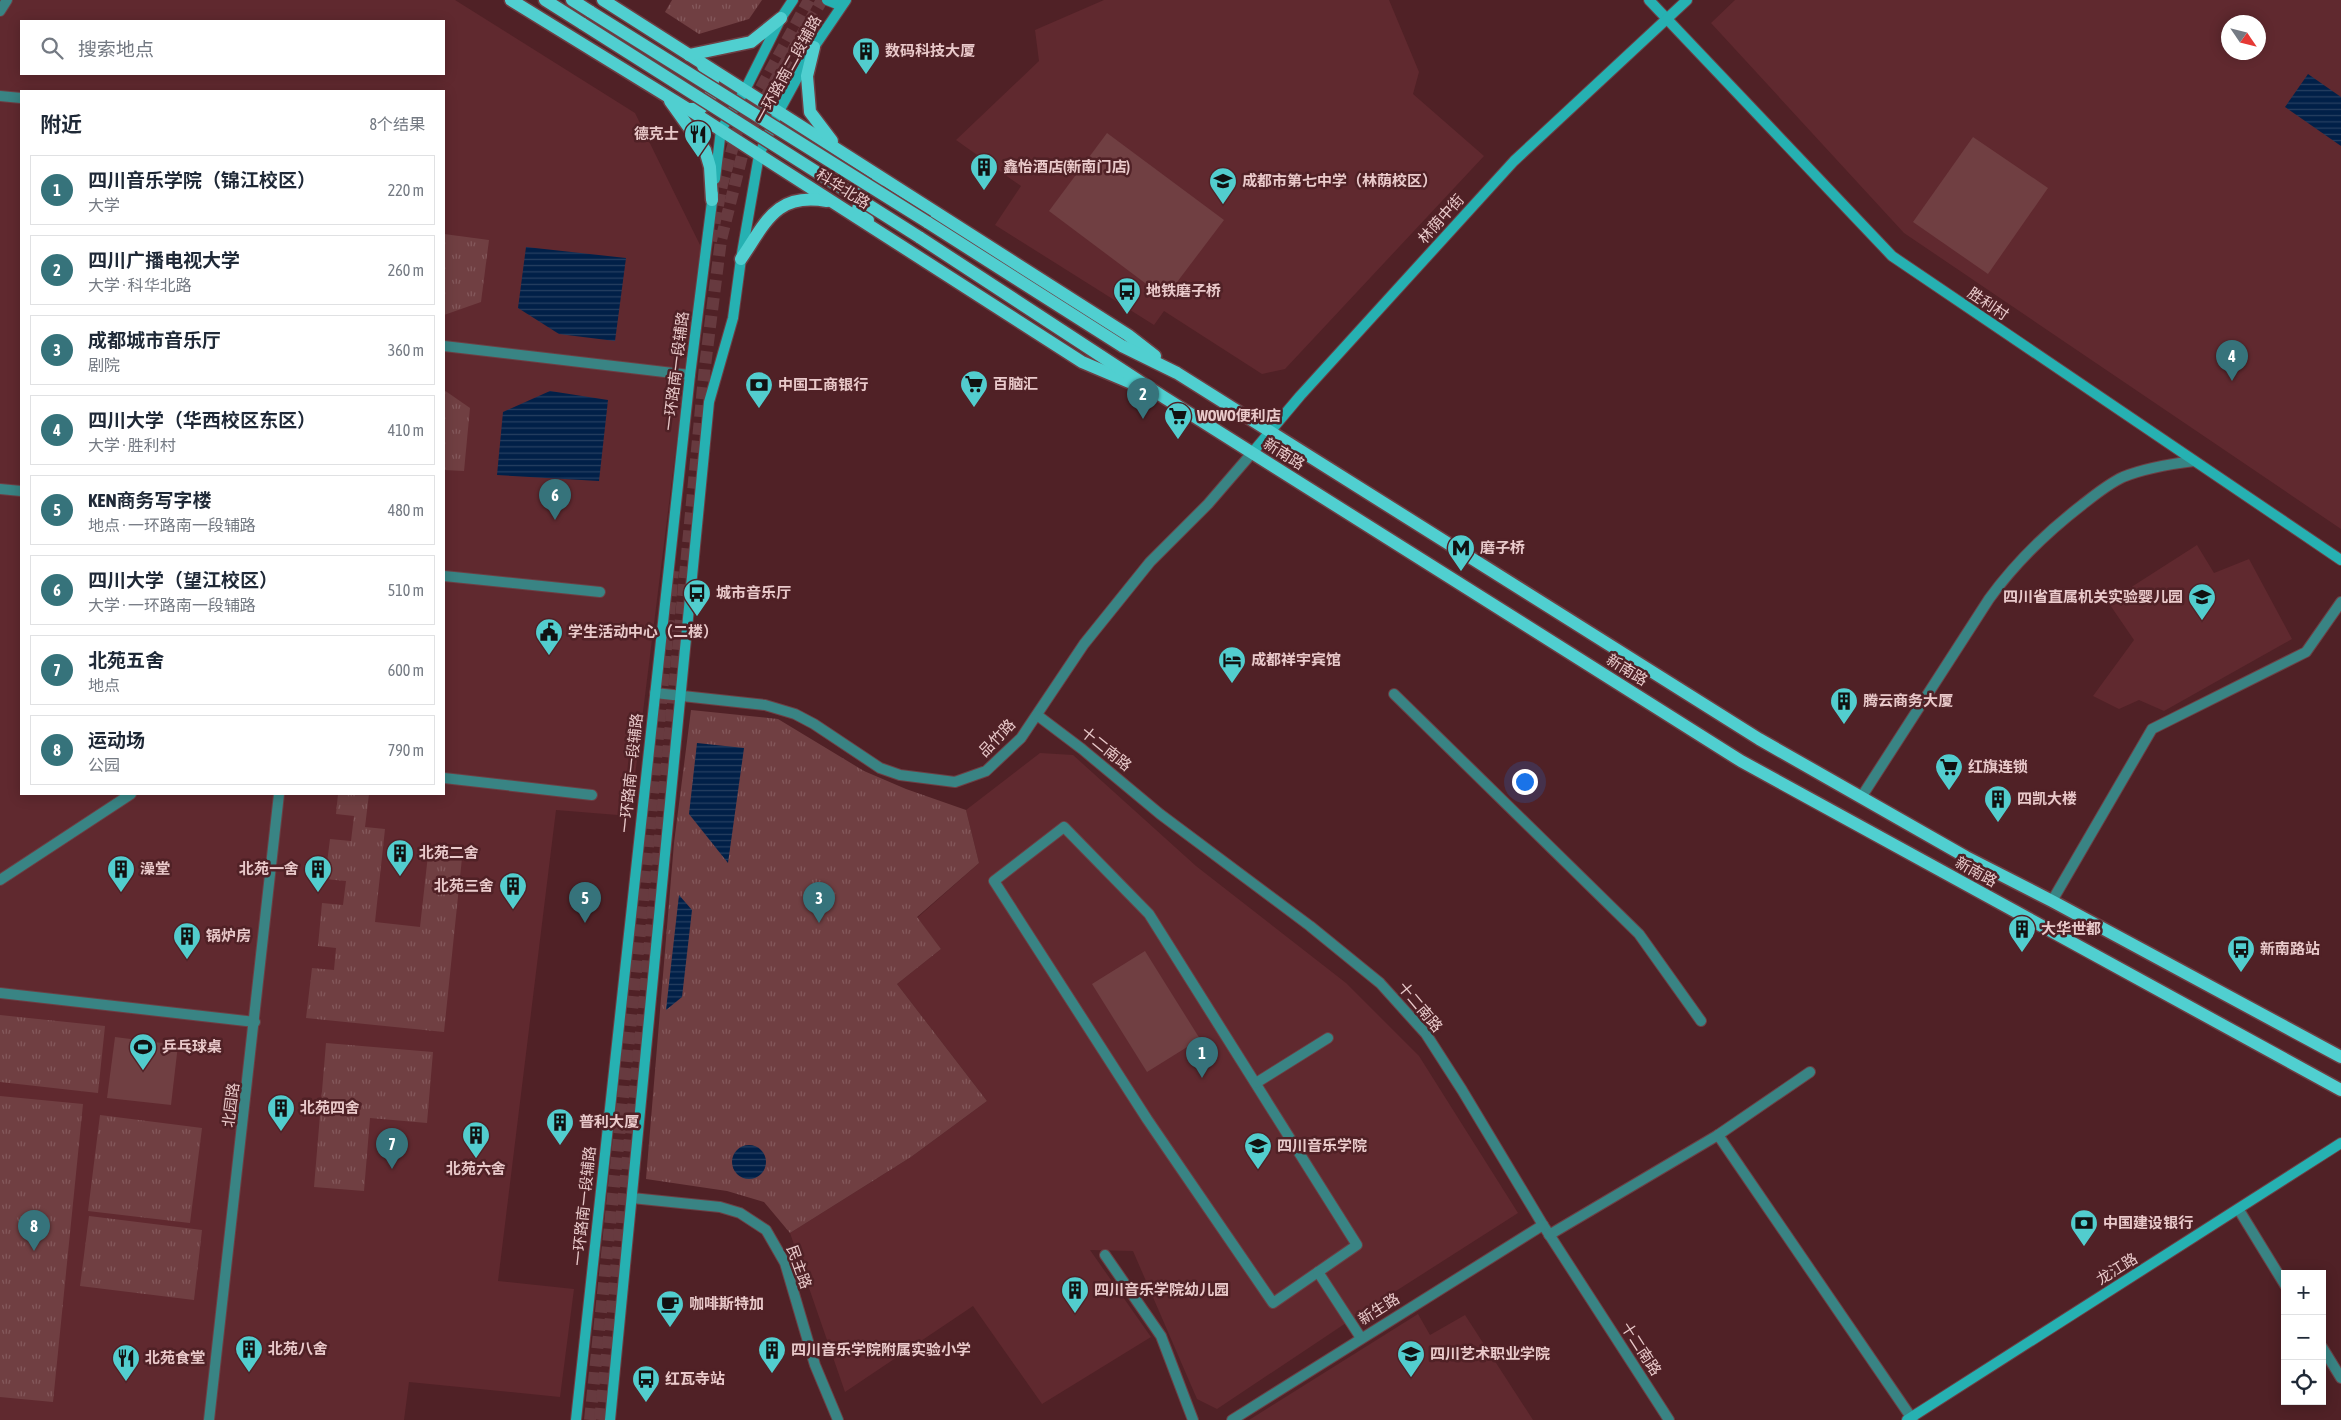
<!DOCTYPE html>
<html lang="zh">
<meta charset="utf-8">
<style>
body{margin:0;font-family:"Asap Condensed","Noto Sans SC",sans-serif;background:#f6f6f7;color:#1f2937}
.controls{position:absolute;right:15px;bottom:15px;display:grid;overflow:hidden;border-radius:0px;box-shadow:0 2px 12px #0003}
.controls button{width:45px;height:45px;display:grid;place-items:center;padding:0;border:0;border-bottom:1px solid #e0e1e3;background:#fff;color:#1f2937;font:25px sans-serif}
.compass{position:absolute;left:2221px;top:15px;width:45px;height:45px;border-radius:50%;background:#fff;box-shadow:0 2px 12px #0003;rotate:125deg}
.you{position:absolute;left:1524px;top:781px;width:18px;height:18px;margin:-12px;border:4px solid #fff;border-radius:50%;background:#1a73e8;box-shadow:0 0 0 8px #1a73e833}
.badge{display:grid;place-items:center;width:32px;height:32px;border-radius:50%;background:#36737b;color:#fff;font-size:16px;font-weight:700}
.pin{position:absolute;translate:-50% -41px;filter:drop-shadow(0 1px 2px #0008)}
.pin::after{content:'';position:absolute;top:26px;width:18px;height:15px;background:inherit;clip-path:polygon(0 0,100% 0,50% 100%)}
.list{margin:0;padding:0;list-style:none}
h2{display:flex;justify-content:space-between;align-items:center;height:65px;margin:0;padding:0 20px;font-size:21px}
h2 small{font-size:16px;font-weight:400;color:#747a83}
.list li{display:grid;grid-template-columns:32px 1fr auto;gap:15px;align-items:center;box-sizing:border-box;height:70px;margin:0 10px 10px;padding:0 10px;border:1px solid #e0e1e3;border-radius:0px}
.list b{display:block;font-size:19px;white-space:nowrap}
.list p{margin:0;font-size:16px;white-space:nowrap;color:#747a83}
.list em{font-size:16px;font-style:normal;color:#747a83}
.icon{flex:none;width:28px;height:28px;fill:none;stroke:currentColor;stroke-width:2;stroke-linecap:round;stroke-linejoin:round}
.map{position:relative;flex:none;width:2341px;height:1420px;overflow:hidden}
.search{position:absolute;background:#fff;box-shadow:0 2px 12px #0003;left:20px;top:20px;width:425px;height:55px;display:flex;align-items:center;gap:12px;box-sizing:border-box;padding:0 18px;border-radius:0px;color:#747a83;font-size:19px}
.panel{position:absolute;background:#fff;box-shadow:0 2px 12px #0003;left:20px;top:90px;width:425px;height:705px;border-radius:0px}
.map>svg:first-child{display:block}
.built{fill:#60292f;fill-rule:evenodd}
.grass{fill:url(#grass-tufts)}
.pitch{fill:#703f42}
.water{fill:url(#water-rules)}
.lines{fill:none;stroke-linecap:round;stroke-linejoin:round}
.primary-tunnel{stroke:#673a3f;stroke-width:12;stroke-dasharray:12 6;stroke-linecap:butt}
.street-casing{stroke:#6c3f44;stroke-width:12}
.secondary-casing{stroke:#6c3f44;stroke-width:12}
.primary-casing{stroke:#6c3f44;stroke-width:15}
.street{stroke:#398484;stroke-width:10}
.secondary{stroke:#26b1b2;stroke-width:10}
.primary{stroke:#50cfd0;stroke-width:12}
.primary-bridge-casing{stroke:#6c3f44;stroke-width:15;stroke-linecap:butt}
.primary-bridge{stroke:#50cfd0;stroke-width:12}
.labels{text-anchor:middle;stroke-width:5;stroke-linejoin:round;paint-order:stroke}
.poi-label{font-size:15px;font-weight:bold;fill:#e9c9ca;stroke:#502126;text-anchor:start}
.street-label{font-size:15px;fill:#e9c9ca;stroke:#502126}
</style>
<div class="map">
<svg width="2341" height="1420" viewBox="0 0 2341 1420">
<defs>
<pattern id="grass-tufts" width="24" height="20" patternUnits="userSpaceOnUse" patternTransform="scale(1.25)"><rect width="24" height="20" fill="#703f42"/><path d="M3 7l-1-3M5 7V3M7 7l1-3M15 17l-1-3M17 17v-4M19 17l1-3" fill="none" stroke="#84595c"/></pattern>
<pattern id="water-rules" width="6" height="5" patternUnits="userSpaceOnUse" patternTransform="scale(1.25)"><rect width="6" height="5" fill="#012048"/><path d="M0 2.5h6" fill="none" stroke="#263f61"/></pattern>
</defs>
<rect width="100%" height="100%" fill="#502126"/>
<g class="built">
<path d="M0,0h455l180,113 66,134 -71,569 -74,-6 -58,471 76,8 -14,108 -151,-15 -5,38h-404zM21,21h423v53h-423zM21,91h423v703h-423z"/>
<path d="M1104,0h285l30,72 -6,22 71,62 -199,213 -23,5 -98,-63 -10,14 -159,-100 26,-39 -65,-46 83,-79 -4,-31z"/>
<path d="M1735,0h606v529l-437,-296 -193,-210zM2228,22h30v30h-30z"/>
<path d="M2197,545l17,28 35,-14 43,80 -128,72 -25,-11 -20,9 -26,-13 41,-56 -26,-38z"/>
<path d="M1040,753l33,2 123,111 150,117 73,73 99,157 -169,108 -132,88 -20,-10 -64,-148 -43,-1 61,87 -109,67 -69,-98 -128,86 -55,-159 121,-76 76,-56 -90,-117 44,-35 -24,-31 62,-55 -13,-53z"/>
<path d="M1418,1314l12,21 35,-20 68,105h-284z"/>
</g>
<g class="grass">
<path d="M672,0h90l-13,19 -50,15 -34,-22z"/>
<path d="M444,234l45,6 -8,62 -37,13z"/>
<path d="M444,390l26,18 -6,63 -20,-1z"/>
<path d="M691,710l87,9 86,52 42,18 60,21 13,53 -62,54 24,32 -44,35 90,117 -76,56 -121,76 -26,-31 -37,-11 -81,-12 28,-336z"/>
<path d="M338,794h31l-4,33 20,2 -10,93 45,5 8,-72 34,3 -18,174 -138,-14 6,-50 22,2 2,-22 -18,-2 4,-43 21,2 3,-24 -21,-2 5,-40 21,2 3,-25 -18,-2z"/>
<path d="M0,1015l105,11 -7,67 -98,-11z"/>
<path d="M326,1043l107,9 -6,71 -57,-5 -6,73 -50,-4z"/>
<path d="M0,1096l83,8 -30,298 -53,-5z"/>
<path d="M100,1115l102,13 -12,95 -102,-12z"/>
<path d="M89,1216l113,14 -8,70 -114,-14z"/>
</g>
<g class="pitch">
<path d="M1107,133l117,87 -59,78 -116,-87z"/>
<path d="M1973,137l75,51 -60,86 -75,-52z"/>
<path d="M1145,951l55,88 -53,33 -55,-88z"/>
<path d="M115,1037l63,8 -7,60 -64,-7z"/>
</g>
<g class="water">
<path d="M2308,74l33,23v49l-56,-39z"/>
<path d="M526,247l100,11 -11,83 -56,-7 -41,-26z"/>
<path d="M550,391l58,9 -9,81 -102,-6 6,-63z"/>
<path d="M697,743l47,5 -16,115 -39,-49z"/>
<path d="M679,895l13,15 -10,87 -16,13z"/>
<circle cx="749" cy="1162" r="17"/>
</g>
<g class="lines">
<g class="primary-tunnel">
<path d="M711,241l11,-56 15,-53 72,-132"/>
<path d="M590,1420l53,-517 30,-332"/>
<path d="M600,1420l44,-416 61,-638 16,-126 25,-100 22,-47 54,-93"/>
</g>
<g class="street-casing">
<g id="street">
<path d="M0,11l7,-11"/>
<path d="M0,96l21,2"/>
<path d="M444,346l246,29"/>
<path d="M0,489l21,2"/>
<path d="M444,576l156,16"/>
<path d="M655,693l110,12 30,9 19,10 66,44 20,7 55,7 31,-11 35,-33 63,-94 66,-82 58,-58 44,-51"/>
<path d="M1394,694l245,240 62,87"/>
<path d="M1037,715l45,34 78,65 150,112 70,57 46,51 36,56 81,135 126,195"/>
<path d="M444,778l148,17"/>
<path d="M1862,796l127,-197c26,-36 58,-67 93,-94 14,-11 26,-21 41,-28 22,-9 47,-13 71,-16"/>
<path d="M1064,827l85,87 208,331 -84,58 -126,-184 -153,-238z"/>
<path d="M0,880l131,-86"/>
<path d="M2052,901l100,-172 154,-77 35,-50"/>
<path d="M0,993l255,29"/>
<path d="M1256,1083l72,-45"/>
<path d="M1718,1135l195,285"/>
<path d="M632,1198l88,9 20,6 26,17 19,33 30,102 23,55"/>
<path d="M2239,1210l46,75"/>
<path d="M1549,1235l169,-100 92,-63"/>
<path d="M1105,1255l56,81 32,84"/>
<path d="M1318,1272l43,66"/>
<path d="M2322,1347l19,31"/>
<path d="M209,1420l70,-626"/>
<path d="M1232,1420l311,-195"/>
</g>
</g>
<g class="secondary-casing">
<g id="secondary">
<path d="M827,0l10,4 7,-2"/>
<path d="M1649,0l243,256 449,304"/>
<path d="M715,179l6,-49 24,-40 36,-72 12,-18"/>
<path d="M1252,453l48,-57 214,-235 173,-161"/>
<path d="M576,1420l114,-1045 23,-181"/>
<path d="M610,1420l99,-1018 24,-84 8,-59 18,-104 20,-44 35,-64 32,-47"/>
<path d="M1907,1420l434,-277"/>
</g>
</g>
<g class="primary-casing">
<g id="primary">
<path d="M511,0l177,109 394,253 52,22"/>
<path d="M545,0l38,24"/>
<path d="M572,0l19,12"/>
<path d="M603,0l525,335 27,21"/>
<path d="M814,47l-7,29 3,36 22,29"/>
<path d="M689,55l62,-13 30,-24"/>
<path d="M670,101l35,49 5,17 2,33"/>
<path d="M688,109h12l10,-10 3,-18 -10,-15"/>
<path d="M868,220l-10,-11 4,-16 16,-11"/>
<path d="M927,222l195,124 55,27 582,366 207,118 86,44 289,156"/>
<path d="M919,237l243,159 579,365 600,329"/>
<path d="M741,259c25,-37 35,-67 86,-58"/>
</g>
</g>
<use href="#street" class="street"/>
<use href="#secondary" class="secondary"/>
<use href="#primary" class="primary"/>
<g class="primary-bridge-casing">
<g id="primary-bridge">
<path d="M591,12l336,210"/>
<path d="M583,24l336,213"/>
</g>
</g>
<use href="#primary-bridge" class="primary-bridge"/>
</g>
<defs>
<g id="building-pin" transform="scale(1.4375)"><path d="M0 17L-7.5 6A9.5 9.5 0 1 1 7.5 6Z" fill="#52cdce" stroke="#502126"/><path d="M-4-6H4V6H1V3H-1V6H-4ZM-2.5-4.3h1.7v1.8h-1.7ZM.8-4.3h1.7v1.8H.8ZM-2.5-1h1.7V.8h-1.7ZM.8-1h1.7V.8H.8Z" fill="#111"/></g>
<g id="restaurant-pin" transform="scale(1.4375)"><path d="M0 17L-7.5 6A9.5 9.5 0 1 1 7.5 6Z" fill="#52cdce" stroke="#502126"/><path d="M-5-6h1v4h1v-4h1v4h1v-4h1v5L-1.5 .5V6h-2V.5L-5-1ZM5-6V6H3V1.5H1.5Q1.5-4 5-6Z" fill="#111"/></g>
<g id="school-pin" transform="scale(1.4375)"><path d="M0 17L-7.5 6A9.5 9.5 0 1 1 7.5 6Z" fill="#52cdce" stroke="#502126"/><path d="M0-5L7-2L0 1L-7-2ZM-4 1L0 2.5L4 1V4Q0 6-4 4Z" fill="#111"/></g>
<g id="bus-pin" transform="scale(1.4375)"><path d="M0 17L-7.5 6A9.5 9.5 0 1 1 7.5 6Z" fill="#52cdce" stroke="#502126"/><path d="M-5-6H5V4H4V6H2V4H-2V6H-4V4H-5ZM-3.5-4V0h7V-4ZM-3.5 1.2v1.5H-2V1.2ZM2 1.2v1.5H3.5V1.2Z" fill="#111"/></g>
<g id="supermarket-pin" transform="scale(1.4375)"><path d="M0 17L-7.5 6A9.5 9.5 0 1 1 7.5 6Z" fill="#52cdce" stroke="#502126"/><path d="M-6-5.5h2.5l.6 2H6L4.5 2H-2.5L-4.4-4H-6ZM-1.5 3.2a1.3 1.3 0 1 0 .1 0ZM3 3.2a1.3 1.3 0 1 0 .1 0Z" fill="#111"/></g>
<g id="bank-pin" transform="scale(1.4375)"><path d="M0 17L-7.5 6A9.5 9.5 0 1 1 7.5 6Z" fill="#52cdce" stroke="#502126"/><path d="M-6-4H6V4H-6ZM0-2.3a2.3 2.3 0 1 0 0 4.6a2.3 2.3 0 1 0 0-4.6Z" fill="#111"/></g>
<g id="metro-pin" transform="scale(1.4375)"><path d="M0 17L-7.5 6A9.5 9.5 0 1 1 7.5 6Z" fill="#52cdce" stroke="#502126"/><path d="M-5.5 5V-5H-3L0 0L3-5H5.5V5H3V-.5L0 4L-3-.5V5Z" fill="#111"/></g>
<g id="civic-pin" transform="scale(1.4375)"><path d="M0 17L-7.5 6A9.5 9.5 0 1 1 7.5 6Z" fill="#52cdce" stroke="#502126"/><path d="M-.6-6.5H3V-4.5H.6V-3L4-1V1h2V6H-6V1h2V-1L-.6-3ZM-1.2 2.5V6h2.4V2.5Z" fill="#111"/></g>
<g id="hotel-pin" transform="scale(1.4375)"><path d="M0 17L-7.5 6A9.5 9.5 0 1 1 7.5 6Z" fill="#52cdce" stroke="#502126"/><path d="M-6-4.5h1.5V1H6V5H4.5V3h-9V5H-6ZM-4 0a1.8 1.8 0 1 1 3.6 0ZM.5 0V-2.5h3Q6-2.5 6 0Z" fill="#111"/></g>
<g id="stadium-pin" transform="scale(1.4375)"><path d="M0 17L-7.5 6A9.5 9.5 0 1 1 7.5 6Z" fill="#52cdce" stroke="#502126"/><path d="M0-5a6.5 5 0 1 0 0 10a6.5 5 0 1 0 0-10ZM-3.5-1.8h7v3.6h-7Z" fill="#111"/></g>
<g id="university-pin" transform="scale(1.4375)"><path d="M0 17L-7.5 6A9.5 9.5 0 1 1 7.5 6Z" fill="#52cdce" stroke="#502126"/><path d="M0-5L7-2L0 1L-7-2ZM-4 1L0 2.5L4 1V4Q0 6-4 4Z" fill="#111"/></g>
<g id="cafe-pin" transform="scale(1.4375)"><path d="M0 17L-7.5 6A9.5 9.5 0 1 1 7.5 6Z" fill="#52cdce" stroke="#502126"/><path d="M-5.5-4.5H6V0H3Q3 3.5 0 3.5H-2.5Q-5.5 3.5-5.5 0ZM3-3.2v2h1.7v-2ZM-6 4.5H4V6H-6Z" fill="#111"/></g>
</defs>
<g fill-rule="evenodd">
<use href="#building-pin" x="866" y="51"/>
<use href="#restaurant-pin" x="698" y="134"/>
<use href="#building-pin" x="984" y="167"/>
<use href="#school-pin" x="1223" y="181"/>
<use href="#bus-pin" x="1127" y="291"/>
<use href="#supermarket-pin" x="974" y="384"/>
<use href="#bank-pin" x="759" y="385"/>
<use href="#supermarket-pin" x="1178" y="416"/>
<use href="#metro-pin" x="1461" y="548"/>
<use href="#bus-pin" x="697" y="593"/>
<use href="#school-pin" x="2202" y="597"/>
<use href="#civic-pin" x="549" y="632"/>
<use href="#hotel-pin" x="1232" y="660"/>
<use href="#building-pin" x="1844" y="701"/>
<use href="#supermarket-pin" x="1949" y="767"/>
<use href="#building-pin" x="1998" y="799"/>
<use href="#building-pin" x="400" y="853"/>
<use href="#building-pin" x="121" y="869"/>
<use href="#building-pin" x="318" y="869"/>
<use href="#building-pin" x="513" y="886"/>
<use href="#building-pin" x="2022" y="929"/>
<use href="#building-pin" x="187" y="936"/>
<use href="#bus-pin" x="2241" y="949"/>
<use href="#stadium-pin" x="143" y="1047"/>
<use href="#building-pin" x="281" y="1108"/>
<use href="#building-pin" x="560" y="1122"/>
<use href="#building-pin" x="476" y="1135"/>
<use href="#university-pin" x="1258" y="1146"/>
<use href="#bank-pin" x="2084" y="1223"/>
<use href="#building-pin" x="1075" y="1290"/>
<use href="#cafe-pin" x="670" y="1304"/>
<use href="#building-pin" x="249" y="1349"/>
<use href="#building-pin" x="772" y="1350"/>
<use href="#university-pin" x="1411" y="1354"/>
<use href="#restaurant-pin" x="126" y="1358"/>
<use href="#bus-pin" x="646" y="1379"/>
</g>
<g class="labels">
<g class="poi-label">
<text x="885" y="56">数码科技大厦</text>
<text x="679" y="139" text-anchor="end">德克士</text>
<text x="1003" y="172">鑫怡酒店(新南门店)</text>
<text x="1242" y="186">成都市第七中学（林荫校区）</text>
<text x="1146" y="296">地铁磨子桥</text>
<text x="993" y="389">百脑汇</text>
<text x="778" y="390">中国工商银行</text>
<text x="1197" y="421">WOWO便利店</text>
<text x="1480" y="553">磨子桥</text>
<text x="716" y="598">城市音乐厅</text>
<text x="2183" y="602" text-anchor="end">四川省直属机关实验婴儿园</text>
<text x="568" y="637">学生活动中心（二楼）</text>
<text x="1251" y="665">成都祥宇宾馆</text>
<text x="1863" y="706">腾云商务大厦</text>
<text x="1968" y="772">红旗连锁</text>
<text x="2017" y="804">四凯大楼</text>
<text x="419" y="858">北苑二舍</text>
<text x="140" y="874">澡堂</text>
<text x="299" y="874" text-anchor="end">北苑一舍</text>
<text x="494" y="891" text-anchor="end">北苑三舍</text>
<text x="2041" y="934">大华世都</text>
<text x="206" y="941">锅炉房</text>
<text x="2260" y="954">新南路站</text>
<text x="162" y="1052">乒乓球桌</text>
<text x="300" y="1113">北苑四舍</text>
<text x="579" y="1127">普利大厦</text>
<text x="1277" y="1151">四川音乐学院</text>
<text x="476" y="1174" text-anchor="middle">北苑六舍</text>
<text x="2103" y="1228">中国建设银行</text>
<text x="1094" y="1295">四川音乐学院幼儿园</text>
<text x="689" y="1309">咖啡斯特加</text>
<text x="268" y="1354">北苑八舍</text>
<text x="791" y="1355">四川音乐学院附属实验小学</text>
<text x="1430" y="1359">四川艺术职业学院</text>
<text x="145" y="1363">北苑食堂</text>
<text x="665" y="1384">红瓦寺站</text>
</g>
<g class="street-label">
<text transform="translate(788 69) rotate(-61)" y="5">一环路南二段辅路</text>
<text transform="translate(843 189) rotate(32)" y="5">科华北路</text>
<text transform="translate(1441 219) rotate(-48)" y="5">林荫中街</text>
<text transform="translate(1988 304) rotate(34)" y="5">胜利村</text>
<text transform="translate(676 371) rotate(-83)" y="5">一环路南一段辅路</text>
<text transform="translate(1284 454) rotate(32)" y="5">新南路</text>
<text transform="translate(1627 670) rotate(32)" y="5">新南路</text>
<text transform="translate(997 738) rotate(-46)" y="5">品竹路</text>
<text transform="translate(1106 749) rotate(39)" y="5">十二南路</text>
<text transform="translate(631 773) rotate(-84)" y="5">一环路南一段辅路</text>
<text transform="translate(1976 872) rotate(29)" y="5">新南路</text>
<text transform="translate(1420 1007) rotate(50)" y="5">十二南路</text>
<text transform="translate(231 1105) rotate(-83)" y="5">北园路</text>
<text transform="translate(584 1206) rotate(-84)" y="5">一环路南一段辅路</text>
<text transform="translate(799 1267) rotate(70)" y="5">民主路</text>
<text transform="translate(2117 1269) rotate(-32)" y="5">龙江路</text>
<text transform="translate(1379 1309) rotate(-32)" y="5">新生路</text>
<text transform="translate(1641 1349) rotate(57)" y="5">十二南路</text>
</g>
</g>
</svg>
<div class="controls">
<button>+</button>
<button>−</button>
<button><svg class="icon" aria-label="locate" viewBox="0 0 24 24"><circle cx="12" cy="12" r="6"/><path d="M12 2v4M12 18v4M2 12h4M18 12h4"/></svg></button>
</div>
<svg class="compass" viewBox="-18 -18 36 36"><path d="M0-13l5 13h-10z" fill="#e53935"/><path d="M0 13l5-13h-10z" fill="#747a83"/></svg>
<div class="you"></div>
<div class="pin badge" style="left:1202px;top:1078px">1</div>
<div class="pin badge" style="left:1143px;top:419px">2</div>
<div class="pin badge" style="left:819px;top:923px">3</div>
<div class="pin badge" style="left:2232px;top:381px">4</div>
<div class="pin badge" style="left:585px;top:923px">5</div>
<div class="pin badge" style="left:555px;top:520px">6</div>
<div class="pin badge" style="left:392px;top:1169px">7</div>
<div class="pin badge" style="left:34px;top:1251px">8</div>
<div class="search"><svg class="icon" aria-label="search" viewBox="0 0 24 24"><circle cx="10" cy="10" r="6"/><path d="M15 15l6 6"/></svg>搜索地点</div>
<section class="panel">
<h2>附近<small>8个结果</small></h2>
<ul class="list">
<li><span class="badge">1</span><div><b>四川音乐学院（锦江校区）</b><p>大学</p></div><em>220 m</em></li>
<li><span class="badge">2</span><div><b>四川广播电视大学</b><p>大学 · 科华北路</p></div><em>260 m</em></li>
<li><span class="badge">3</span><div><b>成都城市音乐厅</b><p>剧院</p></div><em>360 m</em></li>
<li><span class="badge">4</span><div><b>四川大学（华西校区东区）</b><p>大学 · 胜利村</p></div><em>410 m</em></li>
<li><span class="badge">5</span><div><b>KEN商务写字楼</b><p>地点 · 一环路南一段辅路</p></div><em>480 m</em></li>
<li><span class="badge">6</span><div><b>四川大学（望江校区）</b><p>大学 · 一环路南一段辅路</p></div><em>510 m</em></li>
<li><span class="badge">7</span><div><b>北苑五舍</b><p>地点</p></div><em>600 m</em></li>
<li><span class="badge">8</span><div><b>运动场</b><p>公园</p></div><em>790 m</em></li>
</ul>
</section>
</div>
